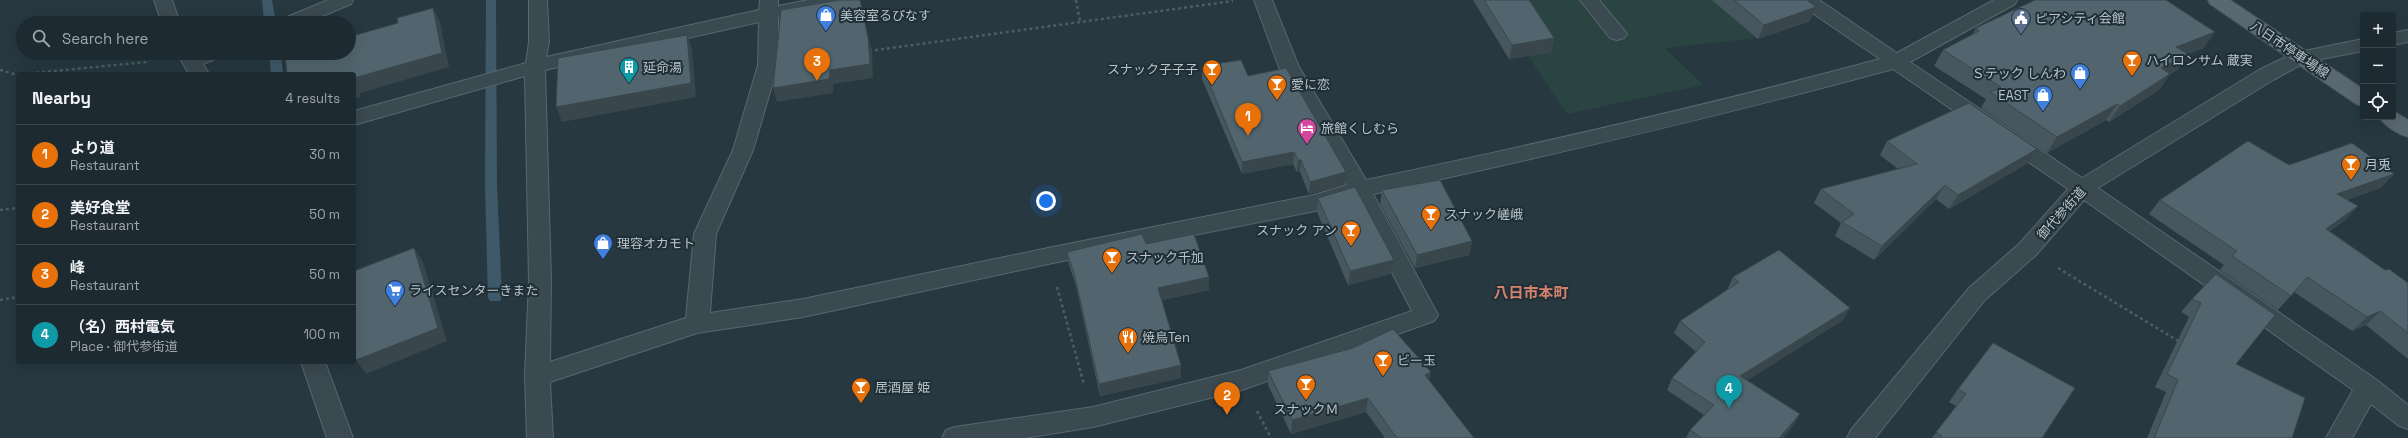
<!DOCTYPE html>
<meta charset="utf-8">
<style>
body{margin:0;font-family:"Space Grotesk","Noto Sans JP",sans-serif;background:#2a363d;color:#f1f3f6}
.controls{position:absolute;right:12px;top:12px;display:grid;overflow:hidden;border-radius:4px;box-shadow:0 4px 16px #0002}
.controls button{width:36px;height:36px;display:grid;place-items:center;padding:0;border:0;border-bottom:1px solid #3b464d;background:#1d2a31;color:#f1f3f6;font:20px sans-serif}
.you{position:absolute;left:1046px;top:201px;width:14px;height:14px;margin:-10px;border:3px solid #fff;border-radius:50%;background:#1a73e8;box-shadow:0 0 0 6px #1a73e833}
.badge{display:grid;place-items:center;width:26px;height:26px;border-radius:50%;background:#bca0f2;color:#fff;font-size:13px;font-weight:700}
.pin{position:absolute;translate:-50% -33px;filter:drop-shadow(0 1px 2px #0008)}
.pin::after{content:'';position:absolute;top:21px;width:14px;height:12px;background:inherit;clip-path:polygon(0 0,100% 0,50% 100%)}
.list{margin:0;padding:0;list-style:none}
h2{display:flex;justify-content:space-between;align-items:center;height:52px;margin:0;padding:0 16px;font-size:17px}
h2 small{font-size:13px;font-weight:400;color:#a0a7ab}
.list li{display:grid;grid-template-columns:26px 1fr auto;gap:12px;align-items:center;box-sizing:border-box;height:60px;padding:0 16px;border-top:1px solid #3b464d}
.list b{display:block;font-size:15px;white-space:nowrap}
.list p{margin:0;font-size:13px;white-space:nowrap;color:#a0a7ab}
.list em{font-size:13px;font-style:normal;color:#a0a7ab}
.icon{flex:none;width:22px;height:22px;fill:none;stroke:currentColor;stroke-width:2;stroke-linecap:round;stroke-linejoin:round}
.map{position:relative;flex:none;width:2408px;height:438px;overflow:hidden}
.search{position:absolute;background:#1d2a31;box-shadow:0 4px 16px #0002;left:16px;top:16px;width:340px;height:44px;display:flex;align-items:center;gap:10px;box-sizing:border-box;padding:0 14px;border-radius:22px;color:#a0a7ab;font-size:15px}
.panel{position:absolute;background:#1d2a31;box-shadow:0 4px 16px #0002;left:16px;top:72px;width:340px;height:292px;border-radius:4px}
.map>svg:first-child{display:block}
.green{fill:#2a4441}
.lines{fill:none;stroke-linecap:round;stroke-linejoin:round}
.stream{fill:#3e5969;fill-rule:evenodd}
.minor-casing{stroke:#59676e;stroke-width:2}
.major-casing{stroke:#48555d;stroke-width:2}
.path{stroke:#49605e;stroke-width:2.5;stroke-dasharray:3 3;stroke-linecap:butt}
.minor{fill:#3b4951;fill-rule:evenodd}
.major{fill:#5a6871;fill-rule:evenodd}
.wall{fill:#47575f}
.shaded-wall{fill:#39474d}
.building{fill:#52656e;stroke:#39474d}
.labels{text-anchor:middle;stroke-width:4;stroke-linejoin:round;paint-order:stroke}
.poi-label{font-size:13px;fill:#b8c4cb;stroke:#202e36;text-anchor:start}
.street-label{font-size:13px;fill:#b8c4cb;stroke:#202e36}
.quarter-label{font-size:15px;font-weight:bold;fill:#d3826c;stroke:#202e36}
</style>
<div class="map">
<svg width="2408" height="438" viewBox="0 0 2408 438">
<rect width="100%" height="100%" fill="#273841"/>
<path class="green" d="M1491,0h288l-25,30 12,7 -101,11 38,37 -136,29z"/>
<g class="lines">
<g class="stream">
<path d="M262,0h10l4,23h-12z"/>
<path d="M486,0h10l1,185 5,112 -2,4h-10l-2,-4 -3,-112z"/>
<path d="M269,53h12l2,21h-12z"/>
</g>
<g class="minor-casing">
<g id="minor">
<path d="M154,0h18l8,23h-18z"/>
<path d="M328,0h25l-2,4 -45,19h-26l2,-4z"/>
<path d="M529,0h18l2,42 -3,15 213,-47 1,-10h18v6l30,-6h36l-2,4 -64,14v47l-25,85 -37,84 -6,79 93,-14 245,-51 266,-53 33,-10 -68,-118 -25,-67h18l27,67 67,113c172,-36 343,-75 514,-121l-81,-55 -2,-4h22l78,53 97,-53h23l-2,4 -105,58 172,116 177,-108 35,-17 69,-14v12l-57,11 -33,18 -175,108 279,192 31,25v24l-9,-3 -28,-22 -19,34h-26l27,-48 -269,-190 -48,55 -51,45 -110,138h-28l4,-8 118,-142 51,-45 48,-54 -175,-120c-172,47 -345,87 -520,125l65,121 -4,6 -192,69 -149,37 -68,11h-83l4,-8 9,-3 138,-20 148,-37 171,-59 -58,-112 -39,12 -267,53 -245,53 -106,16 -147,49 3,56h-26l-2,-62 4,-96 -4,-204 -171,49v-14l172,-48 3,-21zM759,22l-1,43 -25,85 -39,84 -8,84 -136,44 1,-82 -6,-210z"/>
<path d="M1580,0h19l28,34 -3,4 -7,2 -7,-2z"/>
<path d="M2408,30v12l-15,3v-12z"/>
<path d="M177,53h46l-3,4 -17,7 6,10h-20z"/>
<path d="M301,362h24l28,76h-26z"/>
</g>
</g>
<g class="major-casing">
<g id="major">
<path d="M2208,0h22l133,89v17l-7,-2 -146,-100z"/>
<path d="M2393,111l15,9v17c-11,-3 -23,-11 -29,-20h14z"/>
</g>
</g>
<g class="path">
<path d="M1076,0l4,21"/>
<path d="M869,51l364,-50"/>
<path d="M0,70l18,5"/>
<path d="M24,74l122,-12 8,-6"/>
<path d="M0,210l18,-2"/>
<path d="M2058,268l122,74"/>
<path d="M1057,287l27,97"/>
<path d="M0,300l18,-3"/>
<path d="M1257,411l14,27"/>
</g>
<use href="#minor" class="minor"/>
<use href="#major" class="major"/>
</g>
<g class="wall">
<path d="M1473,0h56l25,38 -3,14 -42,7z"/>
<path d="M1712,0h95l3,21 -52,18z"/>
<path d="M1976,28l228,20 -16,6 -11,16 -7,4 -11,16 -50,32 -3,-2 -59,33 -66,-45 5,-9 -52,-33 9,-16 30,-16z"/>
<path d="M1202,66l46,10 97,108 -36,10 -9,-22h-3l-4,-8 -51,10 -40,-95z"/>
<path d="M1887,141l141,22 -79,46 -13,-10 -62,61 -39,-24 6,-13 -27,-20 7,-14 77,-20 -18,-14z"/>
<path d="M2394,174l-14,14 -33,12 11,6 -13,14 -15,11 55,39 23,13v76l-42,-34 -14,6 -58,-39 -16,18 -58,-40 4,-5 -75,-51 11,-14z"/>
<path d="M1382,190l90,51 -3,14 -54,13 -35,-64z"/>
<path d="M1318,198l73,76 -43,11 -31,-73z"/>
<path d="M1146,244l63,33v13l-47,10 19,78 -81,18 -24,-110 -7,-21 -2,-13z"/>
<path d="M2216,274l20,90 56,74h-145l19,-46 -11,-5 34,-70 -8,-5 11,-13z"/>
<path d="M1733,277l117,31 -7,12 -96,60 46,46 -10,12h-97l4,-8 14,-15 -37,-25 5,-12 24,-26 -22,-19 6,-12 47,-31z"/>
<path d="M1268,371l161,9 45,58h-89l-19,-26 -75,22 -23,-49z"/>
<path d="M1958,389l84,49h-110l24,-32 -7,-4z"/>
</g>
<g class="shaded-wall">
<path d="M860,0l12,52 1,26 -40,6v9l-56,9 -4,-14 57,-18z"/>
<path d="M1816,7l-6,14 -52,18 6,-14z"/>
<path d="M433,8l7,14 9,45 -89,26 1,4 -7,2v-21z"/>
<path d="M2215,32l-11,16 -39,15 11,-16z"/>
<path d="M687,35l5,14 4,48 -134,25 -6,-15z"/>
<path d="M1554,38l-3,14 -42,7 3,-14z"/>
<path d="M2188,54l-11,16 -27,14 11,-16z"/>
<path d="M2170,74l-11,16 -50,32 11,-16z"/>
<path d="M2117,104l-11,16 -59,33 10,-16z"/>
<path d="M2037,149l-9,14 -79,46 9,-14z"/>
<path d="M1294,152l-1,12 -51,10v-12z"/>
<path d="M1298,160h3l-1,12h-3z"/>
<path d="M1346,172l-1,12 -36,10 1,-12z"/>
<path d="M2394,174l-14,14 -56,20 13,-14z"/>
<path d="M1945,185l-9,14 -62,61 8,-14z"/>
<path d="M2358,206l-13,14 -32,23 13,-14z"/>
<path d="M1472,241l-3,14 -54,13 2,-13z"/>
<path d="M414,248l9,14 24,79 -81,33 -10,-14z"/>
<path d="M1394,260l-3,14 -43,11 2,-14z"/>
<path d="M1209,277v13l-50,11 -1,-13z"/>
<path d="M1850,308l-7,12 -109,69 6,-13z"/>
<path d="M2380,311l-14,14 -14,6 15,-14z"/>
<path d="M1181,365v13l-81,18 -1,-12z"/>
<path d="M1431,372l-3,14 -3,-11z"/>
<path d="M1368,398l-2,14 -75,22 1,-14z"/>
<path d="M1800,414l-7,12 -10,12h-4z"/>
</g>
<g class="building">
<path d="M840,0h20l8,38 2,26 -40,6 -1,9 -56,9 8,-78z"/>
<path d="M1484,0h45l25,38 -42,7z"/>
<path d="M1734,0h73l9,7 -52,18z"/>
<path d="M2035,0h131l49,32 -39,15 12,7 -27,14 9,6 -50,32 -3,-2 -60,33 -67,-45 11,-5 -58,-37 36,-19 -3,-3z"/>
<path d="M433,8l9,45 -88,25v-4h-67l-2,-19 8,-2h56v-16l49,-14 -1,-5z"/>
<path d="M687,35l4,48 -135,24 2,-49z"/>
<path d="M1241,60l7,16 38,-8 60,104 -36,10 -9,-22h-3l-4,-8 -52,10 -40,-96z"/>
<path d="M1969,103l68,46 -79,46 -13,-10 -63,61 -40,-24 12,-8 -33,-25 96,-25 -30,-23z"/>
<path d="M2248,141l41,24 63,-22 42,31 -57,20 21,12 -32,23 59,41 4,-1 19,14v50l-28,-22 -13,6 -60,-40 -16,19 -59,-40 5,-5 -77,-51z"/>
<path d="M1440,180l32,61 -55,14 -35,-65z"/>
<path d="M1355,187l39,73 -44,11 -32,-73z"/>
<path d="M1142,234l4,10 48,-10 15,43 -51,11 23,77 -82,19 -25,-111 -7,-21z"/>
<path d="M414,248l24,80 -82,32 -2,-7v-82z"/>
<path d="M1779,250l71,58 -110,68 60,38 -21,24h-77l-12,-8 24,-25 -42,-27 33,-36 -25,-21 59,-39 -6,-5z"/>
<path d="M2216,274l59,41 -39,49 69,34 -13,40h-138l24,-58 -11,-6 34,-71 -9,-4z"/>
<path d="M1393,329l38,43 -6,3 49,63h-77l-29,-40 -76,22 -24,-49 85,-23z"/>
<path d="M1993,343l82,45 -33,50h-102l2,-2 -6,-4 30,-38 -8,-5z"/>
</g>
<defs>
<g id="shop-pin" transform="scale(1)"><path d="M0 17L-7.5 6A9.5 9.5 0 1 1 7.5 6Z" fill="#3f7fe0" stroke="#202e36"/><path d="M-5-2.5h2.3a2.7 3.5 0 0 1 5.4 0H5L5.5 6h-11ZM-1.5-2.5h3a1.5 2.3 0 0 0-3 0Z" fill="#fff"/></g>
<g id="civic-pin" transform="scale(1)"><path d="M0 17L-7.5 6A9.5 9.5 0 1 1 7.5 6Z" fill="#5c6f8a" stroke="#202e36"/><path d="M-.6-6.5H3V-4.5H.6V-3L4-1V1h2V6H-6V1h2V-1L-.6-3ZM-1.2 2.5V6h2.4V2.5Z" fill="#fff"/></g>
<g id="bar-pin" transform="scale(1)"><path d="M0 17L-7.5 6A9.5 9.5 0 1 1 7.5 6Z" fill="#e8710a" stroke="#202e36"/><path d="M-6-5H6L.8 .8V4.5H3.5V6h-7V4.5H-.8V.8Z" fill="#fff"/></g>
<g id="building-pin" transform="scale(1)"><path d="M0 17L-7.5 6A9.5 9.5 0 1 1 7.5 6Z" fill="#0f9aa8" stroke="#202e36"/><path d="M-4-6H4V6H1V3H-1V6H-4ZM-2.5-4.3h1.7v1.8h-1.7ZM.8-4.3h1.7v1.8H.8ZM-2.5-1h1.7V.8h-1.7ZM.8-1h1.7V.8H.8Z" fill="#fff"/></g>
<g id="hotel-pin" transform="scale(1)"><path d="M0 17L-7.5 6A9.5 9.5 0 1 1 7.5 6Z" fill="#d1479c" stroke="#202e36"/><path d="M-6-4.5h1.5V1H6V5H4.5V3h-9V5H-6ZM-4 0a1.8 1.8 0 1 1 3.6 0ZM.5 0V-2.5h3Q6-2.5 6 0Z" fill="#fff"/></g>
<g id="supermarket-pin" transform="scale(1)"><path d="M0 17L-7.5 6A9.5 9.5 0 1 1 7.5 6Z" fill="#3f7fe0" stroke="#202e36"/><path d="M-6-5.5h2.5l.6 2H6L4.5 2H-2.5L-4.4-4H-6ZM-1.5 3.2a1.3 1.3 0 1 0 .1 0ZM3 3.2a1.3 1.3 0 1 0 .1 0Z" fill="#fff"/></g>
<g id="restaurant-pin" transform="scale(1)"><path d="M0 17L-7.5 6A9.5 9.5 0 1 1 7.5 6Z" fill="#e8710a" stroke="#202e36"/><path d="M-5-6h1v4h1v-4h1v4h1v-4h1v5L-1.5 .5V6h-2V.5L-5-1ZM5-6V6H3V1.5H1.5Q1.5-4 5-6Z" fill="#fff"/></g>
</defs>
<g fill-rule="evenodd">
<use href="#shop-pin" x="826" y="15"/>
<use href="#civic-pin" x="2021" y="18"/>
<use href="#bar-pin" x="2132" y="60"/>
<use href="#building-pin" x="629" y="67"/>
<use href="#bar-pin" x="1212" y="69"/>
<use href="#shop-pin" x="2080" y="73"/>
<use href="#bar-pin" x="1277" y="84"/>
<use href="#shop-pin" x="2043" y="95"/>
<use href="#hotel-pin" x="1307" y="128"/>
<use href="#bar-pin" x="2351" y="164"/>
<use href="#bar-pin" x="1431" y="214"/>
<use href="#bar-pin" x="1351" y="230"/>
<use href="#shop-pin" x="603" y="243"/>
<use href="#bar-pin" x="1112" y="257"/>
<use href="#supermarket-pin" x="395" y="290"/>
<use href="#restaurant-pin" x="1128" y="337"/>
<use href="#bar-pin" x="1383" y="360"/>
<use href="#bar-pin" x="1306" y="384"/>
<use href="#bar-pin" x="861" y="387"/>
</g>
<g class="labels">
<g class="poi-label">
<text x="840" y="20">美容室るぴなす</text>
<text x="2035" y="23">ピアシティ会館</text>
<text x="2146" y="65">ハイロンサム 蔵実</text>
<text x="643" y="72">延命湯</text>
<text x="1198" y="74" text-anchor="end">スナック子子子</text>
<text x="2066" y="78" text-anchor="end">Ｓテック しんわ</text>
<text x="1291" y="89">愛に恋</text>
<text x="2029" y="100" text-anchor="end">EAST</text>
<text x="1321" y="133">旅館くしむら</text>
<text x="2365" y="169">月兎</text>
<text x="1445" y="219">スナック嵯峨</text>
<text x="1337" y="235" text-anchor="end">スナック アン</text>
<text x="617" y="248">理容オカモト</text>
<text x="1126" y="262">スナック千加</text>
<text x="409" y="295">ライスセンターきまた</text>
<text x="1142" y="342">焼鳥Ten</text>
<text x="1397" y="365">ビー玉</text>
<text x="875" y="392">居酒屋 姫</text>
<text x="1306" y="414" text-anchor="middle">スナックＭ</text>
</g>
<g class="street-label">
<text transform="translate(2290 49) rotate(34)" y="5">八日市停車場線</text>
<text transform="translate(2061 213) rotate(-48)" y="5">御代参街道</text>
</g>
<g class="quarter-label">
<text x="1531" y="298">八日市本町</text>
</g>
</g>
</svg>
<div class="controls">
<button>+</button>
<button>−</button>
<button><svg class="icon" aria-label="locate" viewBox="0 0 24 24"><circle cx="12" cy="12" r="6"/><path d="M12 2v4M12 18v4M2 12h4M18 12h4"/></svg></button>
</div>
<div class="you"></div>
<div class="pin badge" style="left:1248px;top:136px;background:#e8710a">1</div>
<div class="pin badge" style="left:1227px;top:415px;background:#e8710a">2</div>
<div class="pin badge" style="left:817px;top:81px;background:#e8710a">3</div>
<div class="pin badge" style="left:1729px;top:408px;background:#0f9aa8">4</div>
<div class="search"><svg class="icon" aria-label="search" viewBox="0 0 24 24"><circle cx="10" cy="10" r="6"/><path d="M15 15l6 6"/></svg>Search here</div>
<section class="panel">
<h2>Nearby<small>4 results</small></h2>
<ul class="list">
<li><span class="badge" style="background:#e8710a">1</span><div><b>より道</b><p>Restaurant</p></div><em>30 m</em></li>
<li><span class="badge" style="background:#e8710a">2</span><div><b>美好食堂</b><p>Restaurant</p></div><em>50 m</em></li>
<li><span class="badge" style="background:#e8710a">3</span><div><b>峰</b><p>Restaurant</p></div><em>50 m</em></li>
<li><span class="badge" style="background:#0f9aa8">4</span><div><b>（名）西村電気</b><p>Place · 御代参街道</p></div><em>100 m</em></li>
</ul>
</section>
</div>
